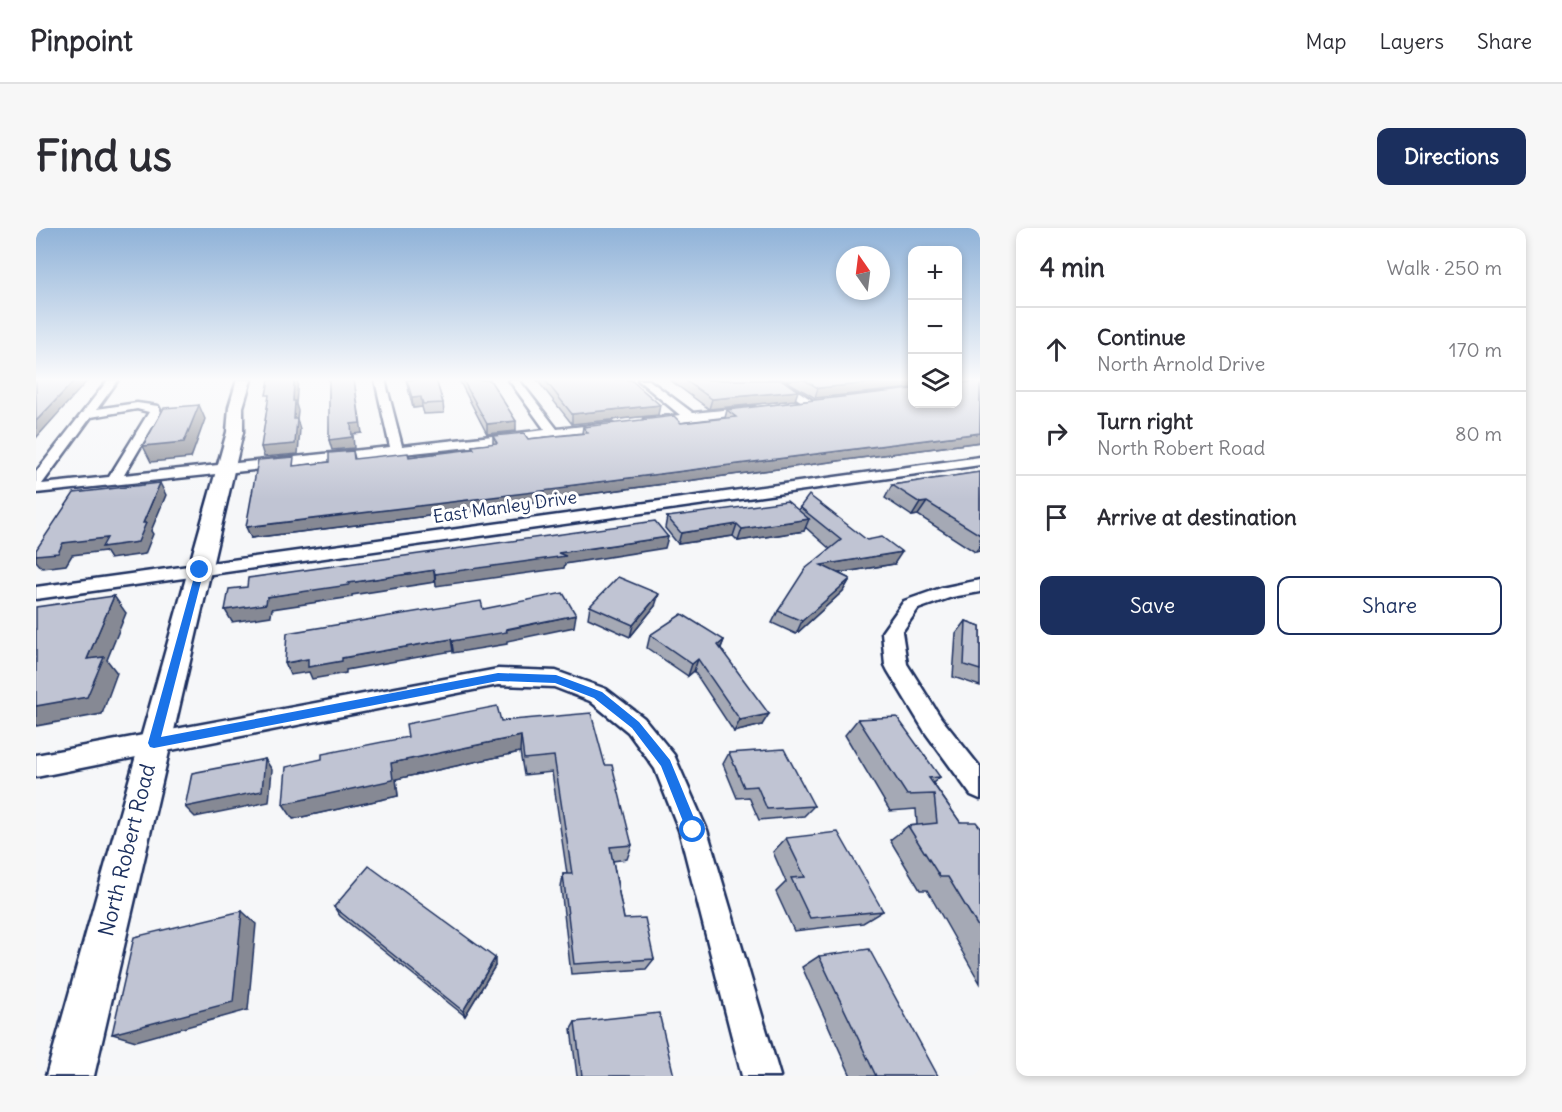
<!DOCTYPE html>
<meta charset="utf-8">
<style>
body{margin:0;font-family:Delius,sans-serif;background:#f7f7f7;color:#2b2b33}
.controls{position:absolute;right:18px;top:18px;display:grid;overflow:hidden;border-radius:12px;box-shadow:0 3px 9px #0003}
.controls button{width:54px;height:54px;display:grid;place-items:center;padding:0;border:0;border-bottom:2px solid #e1e1e2;background:#fff;color:#2b2b33;font:30px sans-serif}
.compass{position:absolute;left:800px;top:18px;width:54px;height:54px;border-radius:50%;background:#fff;box-shadow:0 3px 9px #0003;rotate:346deg}
.stop{position:absolute;width:18px;height:18px;margin:-14px;border:4px solid #1a73e8;border-radius:50%;background:#fff}
.stop.end{background:#1a73e8;border-color:#fff;box-shadow:0 2px 6px #0008}
.list{margin:0;padding:0;list-style:none}
h2{display:flex;justify-content:space-between;align-items:center;height:78px;margin:0;padding:0 24px;font-size:26px}
h2 small{font-size:20px;font-weight:400;color:#7c7c81}
.list li{display:grid;grid-template-columns:39px 1fr auto;gap:18px;align-items:center;box-sizing:border-box;height:84px;padding:0 24px;border-top:2px solid #e1e1e2}
.list b{display:block;font-size:22px;white-space:nowrap}
.list p{margin:0;font-size:20px;white-space:nowrap;color:#7c7c81}
.list em{font-size:20px;font-style:normal;color:#7c7c81}
.actions{display:flex;gap:12px;padding:18px 24px}
.actions a{flex:1;padding:14px 0;border:2px solid #1b2f5e;border-radius:12px;text-align:center;font-size:21px;color:#1b2f5e}
.actions .main{background:#1b2f5e;color:#fff}
.icon{flex:none;width:33px;height:33px;fill:none;stroke:currentColor;stroke-width:2;stroke-linecap:round;stroke-linejoin:round}
.map{position:relative;flex:none;width:944px;height:848px;overflow:hidden;border-radius:12px}
header{display:flex;align-items:center;gap:36px;box-sizing:border-box;height:84px;padding:0 30px;background:#fff;border-bottom:2px solid #e1e1e2}
header strong{font-size:28px}
nav{display:flex;gap:33px;margin-inline-start:auto;font-size:21px}
.intro{display:flex;align-items:center;justify-content:space-between;box-sizing:border-box;height:144px;padding:0 36px}
h1{margin:0;font-size:42px}
.button{padding:15px 27px;border-radius:12px;background:#1b2f5e;color:#fff;font-size:21px;font-weight:700}
main{display:flex;gap:36px;padding:0 36px}
aside{flex:1;background:#fff;border-radius:12px;box-shadow:0 3px 9px #0003}
.map>svg:first-child{display:block}
.lines{fill:none;stroke-linecap:round;stroke-linejoin:round}
.minor-casing{stroke:#1b2f5e;stroke-width:5}
.major-casing{stroke:#1b2f5e;stroke-width:5}
.minor{fill:#fff;fill-rule:evenodd}
.major{fill:#fff;fill-rule:evenodd}
.wall{fill:#a5a9b5;stroke:#1b2f5e;stroke-width:1.5}
.shaded-wall{fill:#868994;stroke:#1b2f5e;stroke-width:1.5}
.building{fill:#c0c4d3;stroke:#1b2f5e;stroke-width:1.5}
.route{fill:#1a73e8}
.labels{text-anchor:middle;stroke-width:6;stroke-linejoin:round;paint-order:stroke}
.far-street-label{font-size:18px;fill:#1b2f5e;stroke:#fff}
.street-label{font-size:21px;fill:#1b2f5e;stroke:#fff}
</style>
<header>
<strong>Pinpoint</strong>
<nav><a>Map</a><a>Layers</a><a>Share</a></nav>
</header>
<div class="intro"><h1>Find us</h1><a class="button">Directions</a></div>
<main>
<div class="map">
<svg width="944" height="848" viewBox="0 0 944 848">
<rect width="100%" height="100%" fill="#f6f7f9"/>
<filter id="ink" filterUnits="userSpaceOnUse"><feTurbulence type="fractalNoise" baseFrequency=".0167" numOctaves="2"/><feDisplacementMap in="SourceGraphic" scale="12" xChannelSelector="R" yChannelSelector="G"/><feConvolveMatrix kernelMatrix="1 2 1 2 8 2 1 2 1" color-interpolation-filters="sRGB"/></filter>
<g filter="url(#ink)">
<g class="lines">
<g class="minor-casing">
<g id="minor">
<path d="M72,152h10l-21,29 40,-6 21,3 3,6 -37,63 266,-28 -15,-67h10l17,66 143,-16 -36,-50h10l38,49 54,-6 6,4 -6,4 -57,7 -518,55v-21zM101,181l12,3 -40,65 -67,7 49,-67z"/>
<path d="M602,152h11l44,33 61,-6 6,3 -6,3 -106,13 -4,-1v-6l36,-4z"/>
<path d="M733,152h12l37,24 -2,2h-8z"/>
<path d="M944,229v8l-944,134v-12z"/>
<path d="M944,352v12l-28,5 -34,12 -16,23 5,32 34,54 39,49v32l-9,-4 -46,-63 -37,-61 -3,-6 -3,-33 22,-31 37,-13z"/>
<path d="M462,441l58,2 50,18 38,29 30,37 33,75 73,246h-38l-63,-246 -24,-61 -27,-37 -38,-31 -36,-14 -56,-2 -462,92v-22z"/>
</g>
</g>
<g class="major-casing">
<path id="major" d="M201,152h14l-8,27v25l-149,644h-48l181,-644 2,-25z"/>
</g>
<use href="#minor" class="minor"/>
<use href="#major" class="major"/>
</g>
<g class="wall">
<path d="M370,152h30l7,23 1,10 -20,1 -2,-7 -9,1z"/>
<path d="M423,152h31l26,51 -29,3z"/>
<path d="M501,152h94l27,35 -86,9z"/>
<path d="M634,152h112l13,20 -86,9z"/>
<path d="M749,152h127v24l45,-24h23v1l-19,1v1l19,-1v60l-414,55v2l-315,39 46,-72 32,-4 24,-11 2,8 54,-2 63,-8v-3l21,-2v-8l35,3 54,-6 1,-6 98,-4 44,-5 2,-8 185,-21v-1l-97,10z"/>
<path d="M944,244v79l-5,1 -57,-37 -6,1 -27,-18 7,-13z"/>
<path d="M764,279l94,57 -56,9 12,6 -7,12 -47,43 -24,-11 6,-12 52,-62 -25,-22 -1,4 -66,10 -5,-5 -55,8 -13,-16 2,-11 131,-7z"/>
<path d="M554,378h65l-25,31 -42,-19z"/>
<path d="M930,393l14,5v60l-27,-9 3,-43z"/>
<path d="M614,407l74,5 -3,8 41,77 -28,7 -40,-61 -6,5 -41,-28z"/>
<path d="M822,491l82,58 -7,6 27,39 20,5v156l-53,-93h-7l-30,-50 18,-14 9,-1 -1,-16 -26,2 -45,-76z"/>
<path d="M465,493l104,44 27,80 -5,14 -14,2 11,58 30,40 -8,10 -75,5 -10,-86 2,-14h4l-15,-102 -28,3 -4,-23 -124,27 2,17 -105,23z"/>
<path d="M693,525l85,53 -10,10 -45,4 -10,-23 -12,1 -14,-34z"/>
<path d="M750,610l97,73 -20,12 -69,8 -18,-39 10,-10 -13,-30z"/>
<path d="M298,679l161,59 -30,50 -125,-100z"/>
<path d="M783,728l119,120h-87l-49,-109z"/>
<path d="M539,794l99,54h-97l-6,-47z"/>
</g>
<g class="shaded-wall">
<path d="M39,152h13l-52,58v-17z"/>
<path d="M258,152h4l-2,24 2,7 -1,8 3,10 -2,25 -34,3 -3,-10 32,-46z"/>
<path d="M318,152l8,53 -9,1 1,14 -22,2 -3,-10 22,-16z"/>
<path d="M868,152h8v8l-97,10 3,-10z"/>
<path d="M923,152h21v1l-23,2z"/>
<path d="M762,163l-3,9 -86,9 3,-10z"/>
<path d="M385,169l1,10 -9,1 -1,-10z"/>
<path d="M163,177l6,14 -14,39 -40,4 -8,-16z"/>
<path d="M624,177l-2,10 -86,9v-10z"/>
<path d="M480,193v10l-29,3v-10z"/>
<path d="M944,205v9l-414,55v2l-315,39 -5,-11z"/>
<path d="M124,255l6,12 -15,36 2,3 -8,20 -35,5 -5,-8 -33,4 -6,10 -24,3 -6,-7v-6l27,-12 80,-20z"/>
<path d="M891,274l-9,13 -6,1 8,-13z"/>
<path d="M773,291l-5,12 -66,10 4,-12z"/>
<path d="M701,296l-4,12 -55,8 3,-11z"/>
<path d="M632,309l-3,11 -100,16 -1,4 -128,18 -1,-12 123,-21z"/>
<path d="M944,318v5l-5,1z"/>
<path d="M866,324l-8,12 -80,13 7,-12z"/>
<path d="M398,342l1,12 -83,13v2l-80,12 -1,7 -39,6 -7,-12 42,-13 81,-14z"/>
<path d="M814,351l-7,12 -47,43 6,-13z"/>
<path d="M623,366l-4,12 -25,31 3,-12z"/>
<path d="M78,368l12,17 -19,47 10,13 -15,41 -66,12v-20l51,-47z"/>
<path d="M540,387l-2,12 -67,14v3l-54,9 -1,-12z"/>
<path d="M415,411l2,12 -107,19v3l-34,6 -3,-7 -19,3 -5,-12 23,-4 34,-1z"/>
<path d="M688,412l-5,12 -1,-7z"/>
<path d="M662,431l-4,12 -6,5 4,-12z"/>
<path d="M733,486l-7,11 -28,7 6,-12z"/>
<path d="M485,508l-1,16 -124,27 2,17 -105,23 -10,-15 108,-41z"/>
<path d="M229,531l7,11 -3,32 -74,15 -10,-10z"/>
<path d="M206,683l14,13 -8,86 -112,31 -24,-7z"/>
<path d="M459,730v8l-30,50 -2,-5z"/>
</g>
<g class="building">
<path d="M0,152h39l-39,41z"/>
<path d="M233,152h25l-1,21h2l-1,18h3l-2,25 -34,3 8,-52h-3z"/>
<path d="M293,152h25l6,43 -9,1 1,13 -23,3z"/>
<path d="M371,152h29l7,23 -20,1 -2,-7 -9,1z"/>
<path d="M427,152h27l26,41 -29,3z"/>
<path d="M509,152h86l29,25 -88,9z"/>
<path d="M649,152h97l16,11 -86,8z"/>
<path d="M768,152h100l-86,8z"/>
<path d="M921,152h4v3l19,-1v51l-414,53 1,2 -321,39 12,-67 36,-3 -1,9 36,-4v-9l24,-2 1,8 54,-6 1,4 65,-8 -2,-3 25,-3 -4,-7 31,-3 4,6 60,-6 -5,-6 91,-11 7,7 55,-6 -9,-7 185,-21v15h45z"/>
<path d="M163,177l-15,37 -41,4 21,-38z"/>
<path d="M944,244v63l-53,-33 -7,1 -28,-18z"/>
<path d="M124,255l-17,40h3l-8,19 -36,5 5,-9 -44,5 -5,10 -22,2v-5l38,-57z"/>
<path d="M773,267l58,45 15,-3 20,15 -81,13 29,14 -48,42 -24,-10 27,-42 36,-29 -41,-33z"/>
<path d="M751,273l22,18 -67,10 -5,-5 -56,9 -14,-16z"/>
<path d="M619,293l13,16 -110,16 8,3 -131,18 -1,-4 -86,13 1,2 -82,12 -1,7 -41,6 4,-21 18,-2 1,-9z"/>
<path d="M582,349l41,17 -26,31 -43,-19z"/>
<path d="M527,365l13,22 -70,14 1,3 -55,9 -1,-2 -109,19v3l-34,6v-8l-23,4 2,-30 194,-32 2,8z"/>
<path d="M78,368l-27,63 17,-2 -17,40 -51,9v-99z"/>
<path d="M646,386l42,26 -6,5 51,69 -29,6 -42,-61 -6,5 -42,-29z"/>
<path d="M930,393l14,5v44l-16,-5z"/>
<path d="M461,478l4,15 90,-8 14,52h7l20,80 -22,2 14,72 21,-1 9,41 -80,5 -11,-90h9l-18,-118 -30,3 -3,-23 -130,27 2,17 -110,24 3,-37 36,-8v-5l86,-17 -2,-13z"/>
<path d="M861,489l43,60 -11,1 31,44h16l4,5v103l-32,-53h-8l-32,-51 29,-3 -3,-29 -27,1 -49,-76z"/>
<path d="M748,521l30,57 -47,3 -10,-23 -13,1 -15,-34z"/>
<path d="M229,531l-3,32 -77,16 7,-34z"/>
<path d="M802,604l45,79 -73,7 -19,-40 14,-1 -19,-39z"/>
<path d="M333,638l126,92 -32,53 -129,-104z"/>
<path d="M206,683l-9,91 -121,32 22,-97z"/>
<path d="M833,721l69,127h-62l-57,-120z"/>
<path d="M623,785l15,63h-92l-7,-54z"/>
</g>
</g>
<linearGradient id="sky" x2="0" y2="1"><stop stop-color="#8fb2d8"/><stop offset="0.56" stop-color="#fbfbfc"/><stop offset="1" stop-color="#fbfbfc" stop-opacity="0"/></linearGradient>
<rect width="944" height="271" fill="url(#sky)"/>
<path class="route" d="M164,339l4,3 -43,167 337,-64 58,2 46,17 37,30 31,38 29,70 -2,4 -4,2 -5,-2 -27,-68 -29,-38 -38,-30 -39,-15 -57,-2 -344,67 -4,-1 -2,-4 48,-173z"/>
<g class="labels">
<g class="far-street-label">
<text transform="translate(469 279) rotate(-8)" y="6">East Manley Drive</text>
</g>
<g class="street-label">
<text transform="translate(91 622) rotate(-76)" y="7">North Robert Road</text>
</g>
</g>
</svg>
<div class="controls">
<button>+</button>
<button>−</button>
<button><svg class="icon" aria-label="layers" viewBox="0 0 24 24"><path d="M12 4l9 5-9 5-9-5zM3 14l9 5 9-5"/></svg></button>
</div>
<svg class="compass" viewBox="-18 -18 36 36"><path d="M0-13l5 13h-10z" fill="#e53935"/><path d="M0 13l5-13h-10z" fill="#7c7c81"/></svg>
<div class="stop" style="left:657px;top:602px"></div>
<div class="stop end" style="left:164px;top:342px"></div>
</div>
<aside>
<h2>4 min<small>Walk · 250 m</small></h2>
<ul class="list">
<li><svg class="icon" aria-label="ahead" viewBox="0 0 24 24"><path d="M12 20V5M6 11l6-6 6 6"/></svg><div><b>Continue</b><p>North Arnold Drive</p></div><em>170 m</em></li>
<li><svg class="icon" aria-label="right" viewBox="0 0 24 24"><path d="M7 20v-9h11M14 6l5 5-5 5"/></svg><div><b>Turn right</b><p>North Robert Road</p></div><em>80 m</em></li>
<li><svg class="icon" aria-label="arrive" viewBox="0 0 24 24"><path d="M6 21V4h12l-3 4 3 4H6"/></svg><div><b>Arrive at destination</b></div></li>
</ul>
<div class="actions"><a class="main">Save</a><a>Share</a></div>
</aside>
</main>
